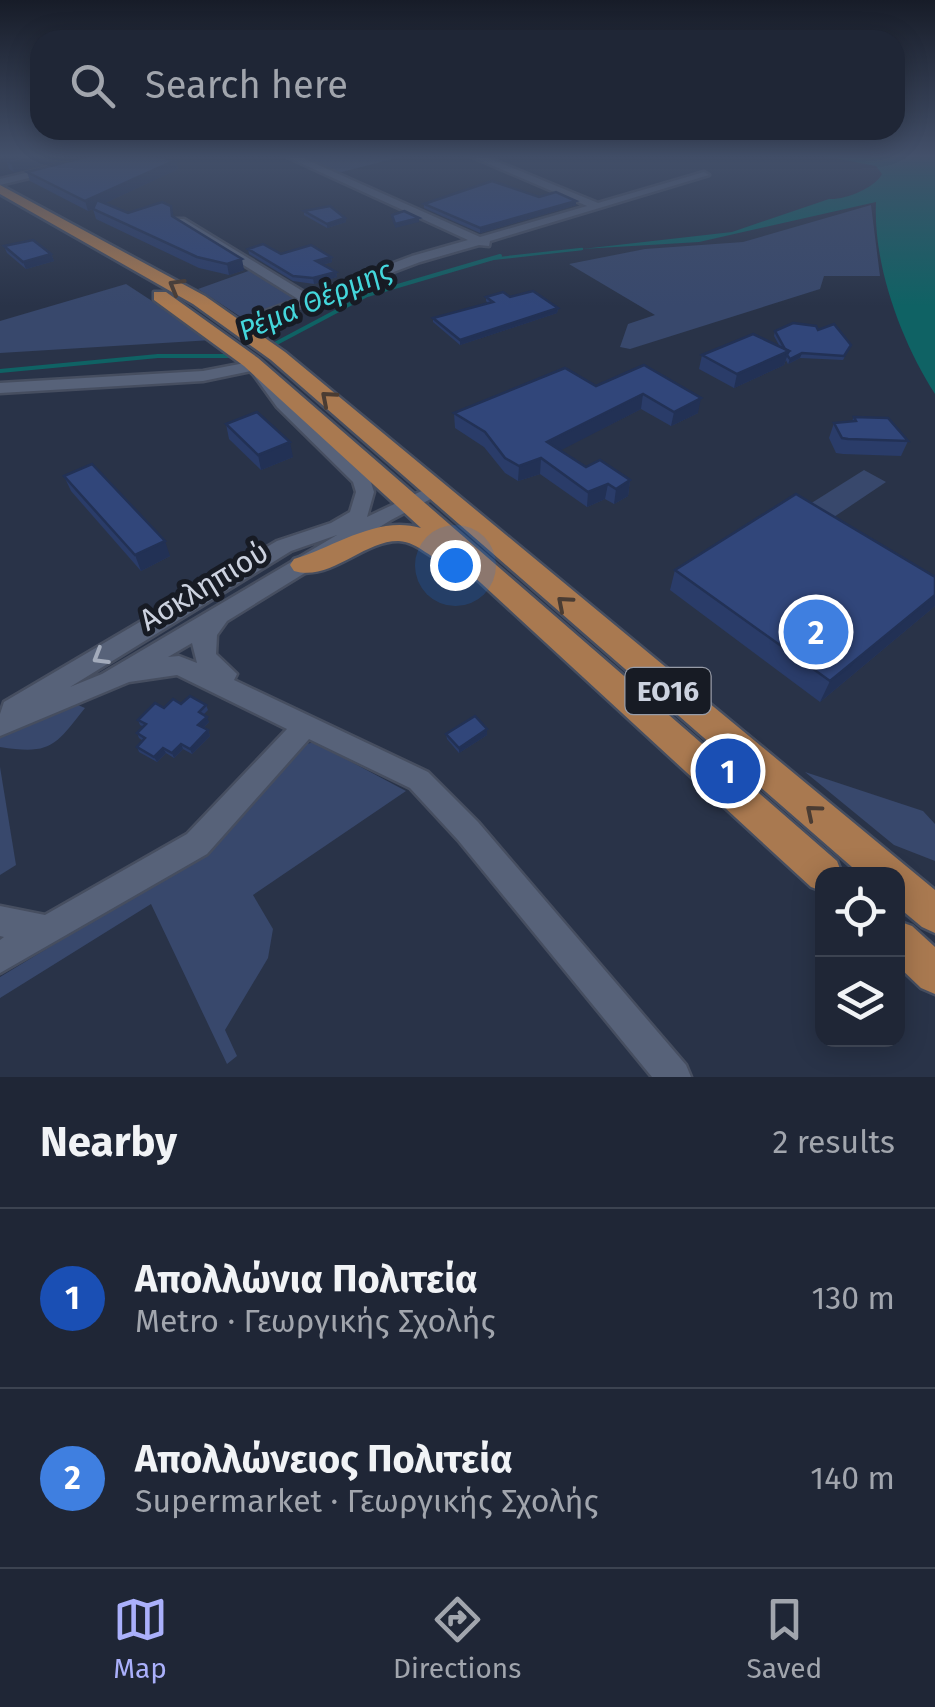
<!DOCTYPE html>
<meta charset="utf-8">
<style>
body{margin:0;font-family:"Fira Sans",sans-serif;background:#272e3e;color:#f1f3f6}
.controls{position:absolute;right:30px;bottom:30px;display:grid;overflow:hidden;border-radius:20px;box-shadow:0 5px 25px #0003}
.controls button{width:90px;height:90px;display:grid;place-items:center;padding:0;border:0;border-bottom:2px solid #3c4351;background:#1f2636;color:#f1f3f6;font:50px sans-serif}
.you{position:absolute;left:455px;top:565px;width:35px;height:35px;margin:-25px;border:8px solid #fff;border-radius:50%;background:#1a73e8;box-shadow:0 0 0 15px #1a73e833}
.badge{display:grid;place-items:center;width:65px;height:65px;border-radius:50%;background:#aab0fb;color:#fff;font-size:32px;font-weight:700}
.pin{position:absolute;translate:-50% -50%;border:5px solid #fff;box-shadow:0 2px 10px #0006}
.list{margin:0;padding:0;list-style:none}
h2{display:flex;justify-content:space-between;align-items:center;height:130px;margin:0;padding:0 40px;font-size:42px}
h2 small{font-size:32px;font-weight:400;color:#a1a5ad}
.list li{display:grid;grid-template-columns:65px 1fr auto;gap:30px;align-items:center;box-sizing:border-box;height:180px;padding:0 40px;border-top:2px solid #3c4351}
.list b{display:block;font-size:38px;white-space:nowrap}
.list p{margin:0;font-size:32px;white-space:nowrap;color:#a1a5ad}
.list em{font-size:32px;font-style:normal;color:#a1a5ad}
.icon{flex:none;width:55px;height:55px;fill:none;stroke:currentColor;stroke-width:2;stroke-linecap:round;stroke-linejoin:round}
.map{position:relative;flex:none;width:935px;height:1077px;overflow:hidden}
.search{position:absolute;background:#1f2636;box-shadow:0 5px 25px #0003;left:30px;right:30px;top:30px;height:110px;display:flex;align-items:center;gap:25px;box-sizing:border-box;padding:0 35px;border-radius:30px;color:#a1a5ad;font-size:38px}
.sheet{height:490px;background:#1f2636}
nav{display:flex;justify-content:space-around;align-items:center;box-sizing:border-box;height:140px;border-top:2px solid #3c4351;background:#1f2636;font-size:28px;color:#a1a5ad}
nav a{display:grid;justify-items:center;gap:5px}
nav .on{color:#aab0fb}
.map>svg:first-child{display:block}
.green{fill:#38486c}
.water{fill:#0f6264}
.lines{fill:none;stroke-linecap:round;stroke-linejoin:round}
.stream-far1{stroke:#0f6264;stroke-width:2.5}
.stream{stroke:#0f6264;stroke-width:4}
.minor-casing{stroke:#464e60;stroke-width:5}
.major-casing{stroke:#464e60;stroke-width:5}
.minor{fill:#576279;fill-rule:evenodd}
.major{fill:#a97950;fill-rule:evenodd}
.wall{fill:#2a3c69}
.shaded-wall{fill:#223155}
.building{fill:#31467a;stroke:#223155;stroke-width:2.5}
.oneway{stroke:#4a3c33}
.oneway2{stroke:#a3abbb}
.labels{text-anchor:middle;stroke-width:10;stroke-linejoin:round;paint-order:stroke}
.far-water-label{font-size:28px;font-style:italic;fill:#44d7dc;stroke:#171b24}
.shield{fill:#171b24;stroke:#969ba7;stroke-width:2.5}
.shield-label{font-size:28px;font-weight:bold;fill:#ccd2df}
.street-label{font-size:30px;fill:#ccd2df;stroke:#171b24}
</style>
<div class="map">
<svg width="935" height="1077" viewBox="0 0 935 1077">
<rect width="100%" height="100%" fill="#293348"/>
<g class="green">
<path d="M292,155h116l-74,19z"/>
<path d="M871,205l9,71h-56l-4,13 -190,60 -10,-2 8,-23 27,-9 -86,-51 76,-15 98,-7z"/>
<path d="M254,269l49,29 -56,23 -49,-32z"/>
<path d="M126,284l86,56 -212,13v-32z"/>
<path d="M864,470l22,12 -61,41 -23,-14z"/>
<path d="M78,705l7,3c-30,38 -34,47 -85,39v-11z"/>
<path d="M314,742l92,49 -153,104 20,34 -5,29 -43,72 12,26 -10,8 -76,-160 -151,94v-21l203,-123 100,-109z"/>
<path d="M0,767l16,98 -16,10z"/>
<path d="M805,772l118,39 12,13v37l-41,-16z"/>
</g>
<path class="water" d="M819,155h116v239c-34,-53 -62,-129 -59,-192l-177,40 -117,7 150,-17 97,-33c16,1 46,-11 53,-25l-6,-8z"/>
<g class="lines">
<path class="stream-far1" d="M491,259l91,-10"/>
<g class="stream">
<path d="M271,346l96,-51 133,-39"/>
<path d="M0,371l158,-15h78"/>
</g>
<g class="minor-casing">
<g id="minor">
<path d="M283,155h13l184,82 107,-31 -119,-51h13l117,48 106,-31 5,3 -219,66 -1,5 -10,-1 -59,17 -177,67h-10v-6l65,-24 -122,-76v-4h8l125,76 103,-39 56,-16z"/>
<path d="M55,166l3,5 -58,14v-6z"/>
<path d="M255,361l5,2 29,38 80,75 5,16 -7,25 61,-29 7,-2 9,6 -53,28 -164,101 -10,14 -1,19 21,20 -3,6 194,92 50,50 208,243 5,12h-39l-194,-237 -48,-52 -101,-49 -102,115 -207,119v-33l4,-3 -4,-1v-30l45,9 142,-81 100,-105 -110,-54 -48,7 -129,54v-22l4,-12 273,-161 54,-18 19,-11 6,-20 -3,-10 -76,-75 -26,-36 -48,10 -203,12v-10l203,-12zM337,535l-235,139 -32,13 221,-136zM192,643l5,20 -18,-7 -11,1z"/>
</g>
</g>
<g class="major-casing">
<g id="major">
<path d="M0,185l205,111 80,56 650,538v43l-13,-6 -24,-20v-33h-38l-589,-514 -78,-56 -193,-110z"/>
<path d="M154,292h12l92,66 579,503 5,13h-20v17l-11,-4 -354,-326c-22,7 -35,-19 -58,-20 -35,-1 -69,41 -105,30l-4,-6 4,-6c41,-12 83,-44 127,-31l-177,-162 -90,-66z"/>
<path d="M898,921l14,5 23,21v47l-14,-6 -23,-22z"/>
</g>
</g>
<use href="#minor" class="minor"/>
<use href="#major" class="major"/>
</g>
<g class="wall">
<path d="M4,155h78l-68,17 -5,-3 -3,-9 4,-1z"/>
<path d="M176,160l2,9 -73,34 23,10 46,4 70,53 -15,5 -30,-7 -103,-49 -3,-10 -5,2 -58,-30 -3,-9z"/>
<path d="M424,204l152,1 -96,28 -56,-25z"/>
<path d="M304,211l41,7 1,4 -19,6 -23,-13z"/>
<path d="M4,246l47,8 3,7 -28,8 -19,-16z"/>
<path d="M248,249l33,5 50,3 1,5 -10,3 14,7 1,5 -23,7 -21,-3 -44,-27z"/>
<path d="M486,297h24l48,11 -1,5 -97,32 -27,-23v-4l55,-15 -2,-2z"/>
<path d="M818,330l33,15 -8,15 -43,-2 -12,6 -2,-4 -2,5 -50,23 -35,-19 3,-14 78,-8 -6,-11 1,-5z"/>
<path d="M644,365l54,48 -27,13 -30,-17 -81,41 26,17 44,13 -2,16 -14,8 -9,-5 -18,8 -47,-33 -22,7 -13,-8 -21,-26 -29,-19 -1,-15 142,-27z"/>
<path d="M854,417l54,24 -7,15 -58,-2 -7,-1 -7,-15 5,-15 18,-2z"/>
<path d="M226,424l67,33 -32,13 -32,-31z"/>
<path d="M64,476l106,80 -29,15 -70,-80z"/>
<path d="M675,570l260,7v29l-115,96 -150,-112z"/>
<path d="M206,705l2,5 -5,5 6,7 -6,6 5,2 2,6 -18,18 -9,-5 -9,9 -8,-5 -9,9 -18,-10 -2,-5 6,-6 -4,-3 -2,-5 7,-6 -4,-2 -2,-5 26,-12z"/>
<path d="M446,734l41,1 -28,18 -12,-14z"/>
</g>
<g class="shaded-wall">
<path d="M43,155h39l-68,17 -3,-9z"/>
<path d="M176,160l2,9 -90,42 -3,-10z"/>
<path d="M576,201v4l-96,28v-5z"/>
<path d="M345,218l1,4 -19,6v-4z"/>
<path d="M419,218v4l-24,6v-4z"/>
<path d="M51,254l3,7 -28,8 -3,-7z"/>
<path d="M331,257l1,5 -15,4 -1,-5z"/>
<path d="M242,259l2,11 -15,5 -2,-11z"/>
<path d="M336,272l1,5 -23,7 -1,-6z"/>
<path d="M558,308l-1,5 -97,32v-5z"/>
<path d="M789,351l-5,14 -50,23 3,-14z"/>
<path d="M802,353l-2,5 -12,6 2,-5z"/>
<path d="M643,394l-2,15 -95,49 1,-16z"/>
<path d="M701,398l-3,15 -27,13 3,-14z"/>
<path d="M290,442l3,15 -32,13 -3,-15z"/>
<path d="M541,458l-1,16 -22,7 1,-15z"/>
<path d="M630,480l-2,16 -14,8 2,-15z"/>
<path d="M608,484l-3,15 -18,8 1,-15z"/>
<path d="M165,541l5,15 -29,15 -6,-16z"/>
<path d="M935,595v11l-115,96 10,-21z"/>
<path d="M207,717l2,5 -9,9 -2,-6z"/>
<path d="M487,729v6l-28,18v-5z"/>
<path d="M208,730l2,6 -18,18 -2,-5z"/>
<path d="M181,744l2,5 -9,9 -2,-5z"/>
<path d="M163,748l3,5 -9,9 -3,-5z"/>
</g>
<g class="building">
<path d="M14,155h29l-32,8 -5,-3 12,-2z"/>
<path d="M93,155h53l30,5 -91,41 -58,-29z"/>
<path d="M492,181l47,16 17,-5 20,9 -96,27 -56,-24z"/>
<path d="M97,200l31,13 34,-11 9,4 1,10 70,43 -15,5 -30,-7 -104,-48z"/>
<path d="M330,206l15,12 -18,6 -23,-13z"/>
<path d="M404,211l15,7 -24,6 -3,-9z"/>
<path d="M33,240l18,14 -28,8 -19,-16z"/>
<path d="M263,244l18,10 30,-9 20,12 -15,4 20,11 -23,6 -20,-2 -45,-27z"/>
<path d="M533,291l25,17 -98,32 -27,-22 60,-16 -7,-5 17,-5 7,5z"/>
<path d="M793,323l23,3 2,4 16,-6 17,21 -7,11 -42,-3 -12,6 -3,-4 2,-4 -4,-2 -10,-18z"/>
<path d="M753,334l36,17 -52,23 -35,-19z"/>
<path d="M644,365l57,33 -27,14 -31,-18 -96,48 39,25 14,-7 30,20 -14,9 -8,-5 -20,8 -47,-34 -22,8 -14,-8 -20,-26 -31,-19 111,-45 31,18z"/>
<path d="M257,412l33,30 -32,13 -32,-31z"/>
<path d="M854,417l34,1 20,23 -60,-2 -6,-1 -8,-15 22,-2z"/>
<path d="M92,464l73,77 -30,14 -71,-79z"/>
<path d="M796,494l139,83v18l-105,86 -155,-111z"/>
<path d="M190,696l16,9 -7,7 8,5 -9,8 10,5 -18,19 -9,-5 -9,9 -9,-5 -9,9 -17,-10 8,-9 -8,-5 9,-9 -8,-4 17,-17 9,5 9,-9 8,5z"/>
<path d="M475,716l12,13 -28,19 -13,-14z"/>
</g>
<defs><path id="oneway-chevron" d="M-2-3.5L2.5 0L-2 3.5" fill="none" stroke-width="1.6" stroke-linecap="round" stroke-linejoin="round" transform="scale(2.5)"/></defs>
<g class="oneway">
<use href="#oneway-chevron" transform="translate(176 286) rotate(-150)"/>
<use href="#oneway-chevron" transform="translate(328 398) rotate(-139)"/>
<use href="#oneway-chevron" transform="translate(564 603) rotate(-139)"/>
<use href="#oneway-chevron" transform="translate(813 812) rotate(-140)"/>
</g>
<use class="oneway2" href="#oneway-chevron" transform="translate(100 657) rotate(149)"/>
<linearGradient id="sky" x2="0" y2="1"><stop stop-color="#171c28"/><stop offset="0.51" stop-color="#43506a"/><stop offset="1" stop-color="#43506a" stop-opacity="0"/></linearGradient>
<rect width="935" height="306" fill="url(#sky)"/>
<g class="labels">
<g class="far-water-label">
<text transform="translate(315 300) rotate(-23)" y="10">Ρέμα Θέρμης</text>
</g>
<rect class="shield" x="625.5" y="668" width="85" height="46" rx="8"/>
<g class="shield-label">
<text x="668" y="701">ΕΟ16</text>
</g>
<g class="street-label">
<text transform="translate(204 586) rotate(-31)" y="10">Ασκληπιού</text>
</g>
</g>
</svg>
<div class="controls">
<button><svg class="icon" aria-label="locate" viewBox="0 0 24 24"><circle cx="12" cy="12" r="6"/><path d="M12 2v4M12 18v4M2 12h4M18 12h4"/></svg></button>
<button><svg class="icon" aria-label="layers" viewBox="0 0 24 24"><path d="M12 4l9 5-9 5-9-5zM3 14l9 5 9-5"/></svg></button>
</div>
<div class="you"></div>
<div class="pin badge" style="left:728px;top:771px;background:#1a4fb4">1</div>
<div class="pin badge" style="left:816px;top:632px;background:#3f7fe0">2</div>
<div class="search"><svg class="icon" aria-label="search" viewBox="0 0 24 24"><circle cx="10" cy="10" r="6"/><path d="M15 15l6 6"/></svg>Search here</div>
</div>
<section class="sheet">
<h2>Nearby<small>2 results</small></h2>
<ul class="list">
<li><span class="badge" style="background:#1a4fb4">1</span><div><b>Απολλώνια Πολιτεία</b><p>Metro · Γεωργικής Σχολής</p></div><em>130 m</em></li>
<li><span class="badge" style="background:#3f7fe0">2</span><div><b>Απολλώνειος Πολιτεία</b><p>Supermarket · Γεωργικής Σχολής</p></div><em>140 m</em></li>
</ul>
</section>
<nav>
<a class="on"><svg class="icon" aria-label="map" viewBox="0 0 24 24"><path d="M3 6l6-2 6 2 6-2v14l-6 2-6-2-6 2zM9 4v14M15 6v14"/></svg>Map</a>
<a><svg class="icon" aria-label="directions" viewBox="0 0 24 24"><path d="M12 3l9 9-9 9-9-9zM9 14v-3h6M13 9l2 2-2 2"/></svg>Directions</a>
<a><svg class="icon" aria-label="saved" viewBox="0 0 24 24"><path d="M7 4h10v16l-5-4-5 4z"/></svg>Saved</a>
</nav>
